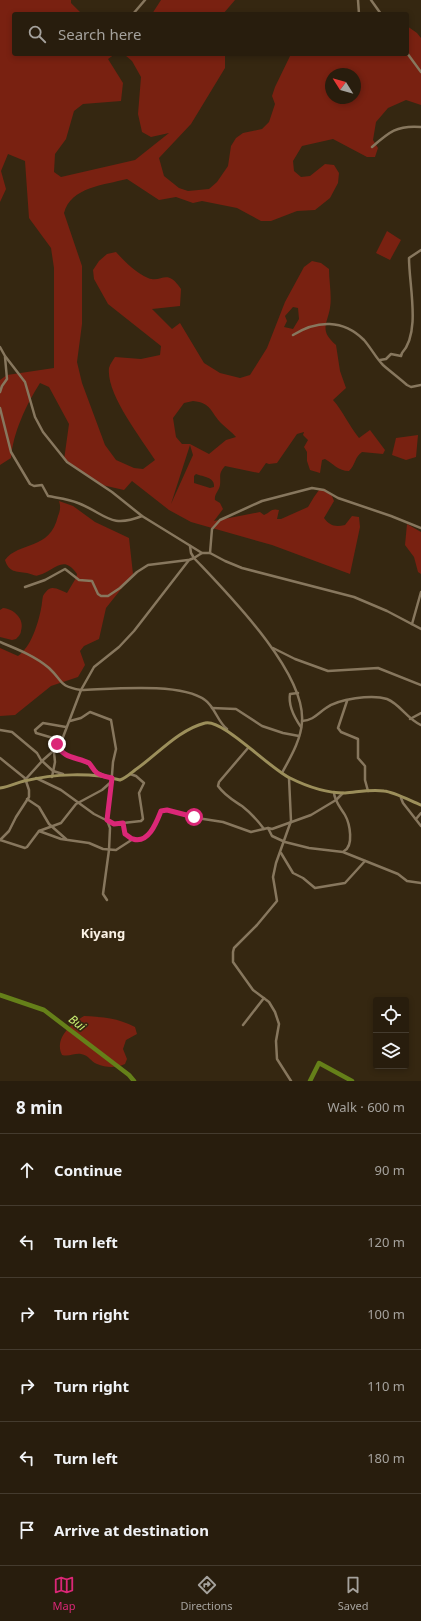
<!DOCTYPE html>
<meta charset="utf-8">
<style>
body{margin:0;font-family:"Noto Sans",sans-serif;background:#342a1b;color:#f1f3f6}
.controls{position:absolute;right:12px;bottom:12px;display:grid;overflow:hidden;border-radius:4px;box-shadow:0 2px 6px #0003}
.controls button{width:36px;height:36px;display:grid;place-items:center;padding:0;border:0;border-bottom:1px solid #443b2e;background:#281d0d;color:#f1f3f6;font:20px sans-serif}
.compass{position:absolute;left:325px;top:68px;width:36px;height:36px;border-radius:50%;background:#281d0d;box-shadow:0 2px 6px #0003;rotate:307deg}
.stop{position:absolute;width:12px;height:12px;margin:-9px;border:3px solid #db2777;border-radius:50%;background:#fff}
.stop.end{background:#db2777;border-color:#fff;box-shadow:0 1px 4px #0008}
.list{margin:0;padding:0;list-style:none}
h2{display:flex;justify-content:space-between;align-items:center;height:52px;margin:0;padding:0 16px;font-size:17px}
h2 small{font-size:13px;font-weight:400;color:#a5a29d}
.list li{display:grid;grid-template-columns:26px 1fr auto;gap:12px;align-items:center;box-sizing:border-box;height:72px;padding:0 16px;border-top:1px solid #443b2e}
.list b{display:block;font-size:15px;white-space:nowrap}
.list em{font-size:13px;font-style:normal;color:#a5a29d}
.icon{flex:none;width:22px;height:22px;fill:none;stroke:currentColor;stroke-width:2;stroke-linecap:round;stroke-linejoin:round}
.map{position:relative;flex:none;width:421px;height:1081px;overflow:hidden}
.search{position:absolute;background:#281d0d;box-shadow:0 2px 6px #0003;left:12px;right:12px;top:12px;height:44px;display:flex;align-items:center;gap:10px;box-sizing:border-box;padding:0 14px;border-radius:4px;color:#a5a29d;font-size:15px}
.sheet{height:484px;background:#281d0d}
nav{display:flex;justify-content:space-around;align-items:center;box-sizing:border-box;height:56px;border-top:1px solid #443b2e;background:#281d0d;font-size:11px;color:#a5a29d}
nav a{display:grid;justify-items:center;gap:2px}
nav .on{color:#db2777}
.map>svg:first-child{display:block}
.green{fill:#792111;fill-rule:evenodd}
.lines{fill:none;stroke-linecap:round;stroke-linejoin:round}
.river{stroke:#658019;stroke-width:4.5}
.minor{stroke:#87775e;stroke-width:2.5}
.major{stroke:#9c8f5b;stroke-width:3}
.route{stroke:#db2777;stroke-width:5}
.labels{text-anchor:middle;stroke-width:3.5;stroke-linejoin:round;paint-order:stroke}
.water-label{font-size:12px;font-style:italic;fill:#c9ef72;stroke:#352711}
.quarter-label{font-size:13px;font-weight:bold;fill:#fbf2e5;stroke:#352711}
</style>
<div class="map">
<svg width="421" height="1081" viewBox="0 0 421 1081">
<rect width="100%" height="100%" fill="#352711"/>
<g class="green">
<path d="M0,0h71v3l11,11h-68v40h101l-7,5 15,24 -2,18 -38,3 -9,7 -8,28 -11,15 -1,18 7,5 74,-17 34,-27 -18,4 -9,-5 -4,-18 3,-37 -9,-16 -7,-6 -6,-1h106v14l-34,56 -32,34 5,18 15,12 9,3 21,-2 8,-7 11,-16 3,-20 5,-8 7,-5 19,-4 7,-7 6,-18 -3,-8 3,-9 16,-33h116v-28l10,7 4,5v67l-15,-5 -18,8 -12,14 -3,18 5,8 -3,9h-8l-34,-18 -31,7 -9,15 1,10 7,6 9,-1 15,-12 9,1 5,8 -1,10 -8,15 -15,12 -18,1 -26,10h-10l-24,-13 -35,-7 -9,2 -17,-6 -17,3 -32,-21c-23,6 -56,8 -63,34l18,53v58l-5,38 5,21 23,62 11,15 18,8 9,1 12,-9c-14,-22 -49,-66 -46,-92 1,-4 4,-8 6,-11l26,2 19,-4 1,-9 -53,-42 -14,-25 -1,-9 6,-9 8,-7 9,-2c9,10 20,21 32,26 14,6 18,-11 33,11l-1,17 -28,3 20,20 8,-6 24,40 16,10 20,5 10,-3 17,-27 18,-46 19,-35 8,-6 9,2 8,6c0,12 3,27 1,39 -3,17 -11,22 6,37l4,26 6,17 -13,12c10,11 16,26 26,38l11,-8 15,20 -2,4 -21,-2c-8,6 -6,12 -13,19 -11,0 -15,-7 -24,-12l-3,1 -2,13 -10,-3 -3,-9v-9l-3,-5 4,-7 -5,-5 1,-3 -7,2 -20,29 -8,1 -3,-1 -7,10 -34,-7c-7,8 -4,10 -5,19 -1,6 -6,9 -5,15l5,3 3,6 -9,12 46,-9 4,3c7,-3 7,-7 15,-5l-2,9h4l27,-12 6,-10 5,-7 6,-1 7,7 2,5 -10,17c6,8 11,9 21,7l7,-9 7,1 1,10 -10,47 -78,-29 -81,-23 -22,-12 -37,-29 -8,9 -22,-5 -38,-25 5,-36 -20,-37 -9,-4c-14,22 -27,50 -29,75l-11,7v-85l7,-5 47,-7v-100l-3,-20 -22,-30 -4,-57 -17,-7 -7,17 5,18 -6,13zM331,74h24v24h-24zM293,307l5,1 1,11 -6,10 -9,-2 3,-6 -2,-5zM193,401c19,2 17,11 29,23 4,4 10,8 14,13l-10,3 -17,14 -19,-10h-8l-6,-7 -3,-19 11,-15zM190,445l3,10 -22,49zM196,474c8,3 19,3 18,13l-4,1 -16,-5v-7z"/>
<path d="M161,0h74l-12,14h-71z"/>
<path d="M387,231l14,9 -11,20 -14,-7z"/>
<path d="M418,435l-2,22 -10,3 -14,-5 4,-17z"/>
<path d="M59,501l14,5 22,16 34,16 4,36 -27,34 -7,31 -15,7 -4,5 5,14 -7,12 -27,9 -36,29 -15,1v-68l18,8c13,-9 20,-32 23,-47 1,-4 1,-9 2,-13 1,-2 4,-6 6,-7 5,-3 13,2 18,4l9,-15 1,-4c-14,-21 -24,-2 -38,1 -4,2 -7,-1 -12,-2 -11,-2 -18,0 -22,-13 14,-19 45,-9 53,-44 2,-5 3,-9 1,-15z"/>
<path d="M407,524l14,8v42l-3,-2 -4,-15 -9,-12z"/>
<path d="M3,608c11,1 22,11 18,23 0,3 -3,6 -5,8l-4,1 -12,-3v-27z"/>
<path d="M84,1016c19,1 34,2 51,11l2,7 -11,6 -3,9 4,10 -2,5c-8,4 -19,4 -28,0 -6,-2 -8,-9 -16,-10 -6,-1 -12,3 -19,1 -8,-17 9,-31 22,-39z"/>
</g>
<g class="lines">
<g class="river">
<path d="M0,995l44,15 85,65 5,6"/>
<path d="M310,1081l9,-18 33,18"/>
</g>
<g class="minor">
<path d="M358,0l1,14"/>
<path d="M371,0l10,14"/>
<path d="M133,14l12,-14"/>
<path d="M407,53l14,19"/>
<path d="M372,147c17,-15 25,-22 49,-20"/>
<path d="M293,335c24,-15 50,-16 71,5 7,8 12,18 19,25 8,7 16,13 24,20l4,2 10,-2"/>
<path d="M0,347l5,9 20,26 10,35 8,15 24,30 45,30 30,24 60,37h8l15,8 17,7 112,29 33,14 34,18"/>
<path d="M380,360l6,-1 5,-5 10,2 1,-3c19,-21 7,-67 7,-95l12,-8"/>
<path d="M0,392l2,-6 5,-7 -2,-22"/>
<path d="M0,408l11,44 19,32 4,2 8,-1 6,11c10,2 21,3 30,7 28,11 32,26 64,13"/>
<path d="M190,546l1,7 3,5c33,35 112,114 108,164 -1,18 -12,36 -20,51"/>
<path d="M210,553l2,-24 8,-9 42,-19 50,-13 12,2 14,8 53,18 30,12"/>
<path d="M25,587l20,-7 20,-11 14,11 13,1 6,13 3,2h7l12,-8 17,-16 11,-7 40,-5"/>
<path d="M412,624l9,-32"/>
<path d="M0,642c17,7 35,14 49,26 15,14 9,18 32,22 31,-1 100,-8 124,10 10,7 12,21 22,29"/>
<path d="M273,648l22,11 33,12 50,-3 43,17"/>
<path d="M298,693l-8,1c-2,12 4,23 11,33"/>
<path d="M347,701l-9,27 3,4 17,7v19l7,8v14l3,11"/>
<path d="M212,708l24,1 26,17 21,7 16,3"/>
<path d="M410,719l11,-6"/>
<path d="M302,721c12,-1 15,-7 24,-13 12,-9 46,-14 61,-9 13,5 20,20 34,26"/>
<path d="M66,727l-23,-4 -8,7 1,3 17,5 5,9 9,8 22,9 7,8 10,4"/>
<path d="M0,730l12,2 25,21 4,7 12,11 10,3"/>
<path d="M248,748l-29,34 -1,4c7,10 15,14 24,20 9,7 16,15 22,23"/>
<path d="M0,758l26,21"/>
<path d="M52,777l3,-15 -1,-10"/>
<path d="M36,778l25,12 33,24 20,10 27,-3 2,-2 -4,-26 5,-10 -8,-7 -6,-2"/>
<path d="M289,778l2,43 -15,42 -3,14 4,24 -20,24 -23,23 -1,4v10l20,28 16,12 6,10 4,12 -3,17 1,18 14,22"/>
<path d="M24,781l19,-21 17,-15 21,-55 13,-23 25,-20 15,-16 55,-71 5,-2 8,-5"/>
<path d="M334,792c0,9 7,16 11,23 5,9 9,31 -1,36"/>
<path d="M401,798l2,5 18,23"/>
<path d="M27,799l12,8 10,17 17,15"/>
<path d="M416,819l5,-6"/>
<path d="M123,823l2,11 8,5"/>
<path d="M268,828l4,8 13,6 24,6 34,4 55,22 9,7 14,2"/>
<path d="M39,831l22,8 28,4 14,6 13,1 17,-11h8l6,-4 10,-13 4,-11 6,-1 30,8 26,4 28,10 17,-4 4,1 39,-14 25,-15 7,-7"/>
<path d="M0,840l25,8 2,-1 12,-16 22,-8 15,-19 26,-14 9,-8 1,-7 1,-13 3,-13 -5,-29 -21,-8 -9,6 -11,3"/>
<path d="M0,840l9,-9 7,-14 13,-20v-7l-3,-9"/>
<path d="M281,853l12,20 10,5 12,10 30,-5 20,-22"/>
<path d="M107,900l-4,-6 6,-44 1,-22 -3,-8 4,-39"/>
<path d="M243,1025l21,-27"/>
</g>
<path class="major" d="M0,788c9,-1 16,-5 24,-7 29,-7 67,-9 96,-1 6,-2 10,-6 15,-10 22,-15 43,-40 70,-47 17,-5 65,46 85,55 16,8 37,15 55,15 13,-1 26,-4 39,-2 10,1 27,10 37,14"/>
</g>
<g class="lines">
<path class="route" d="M57,744c6,15 20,13 32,19 3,3 4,7 8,10 3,2 10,4 15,5l-5,42 7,4 9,-1 2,11c2,1 6,5 8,5 16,5 24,-18 28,-28l6,-1 27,7"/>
</g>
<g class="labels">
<g class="water-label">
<text transform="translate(77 1023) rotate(38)" y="4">Bui</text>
</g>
<g class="quarter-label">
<text x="103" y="938">Kiyang</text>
</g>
</g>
</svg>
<div class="controls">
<button><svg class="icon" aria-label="locate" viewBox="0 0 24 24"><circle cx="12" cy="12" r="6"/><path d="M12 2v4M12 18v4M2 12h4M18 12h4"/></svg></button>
<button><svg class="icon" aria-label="layers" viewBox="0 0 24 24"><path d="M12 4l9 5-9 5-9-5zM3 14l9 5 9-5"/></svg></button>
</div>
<svg class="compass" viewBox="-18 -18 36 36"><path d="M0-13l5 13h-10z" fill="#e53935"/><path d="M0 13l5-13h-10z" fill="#a5a29d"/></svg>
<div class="stop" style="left:194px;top:817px"></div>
<div class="stop end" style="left:57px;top:744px"></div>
<div class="search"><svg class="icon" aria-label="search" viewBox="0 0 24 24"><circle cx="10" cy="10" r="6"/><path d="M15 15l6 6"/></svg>Search here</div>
</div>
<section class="sheet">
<h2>8 min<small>Walk · 600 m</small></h2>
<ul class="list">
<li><svg class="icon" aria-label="ahead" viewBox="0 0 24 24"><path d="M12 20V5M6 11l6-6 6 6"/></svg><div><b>Continue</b></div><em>90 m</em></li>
<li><svg class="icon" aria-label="left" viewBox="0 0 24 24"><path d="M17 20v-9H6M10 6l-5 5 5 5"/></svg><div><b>Turn left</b></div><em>120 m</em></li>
<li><svg class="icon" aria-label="right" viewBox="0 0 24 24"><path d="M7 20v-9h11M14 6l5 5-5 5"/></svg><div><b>Turn right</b></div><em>100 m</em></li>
<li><svg class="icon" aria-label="right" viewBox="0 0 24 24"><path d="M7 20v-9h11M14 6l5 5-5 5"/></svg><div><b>Turn right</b></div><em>110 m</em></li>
<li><svg class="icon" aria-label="left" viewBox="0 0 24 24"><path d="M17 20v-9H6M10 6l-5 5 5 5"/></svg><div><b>Turn left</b></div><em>180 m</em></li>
<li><svg class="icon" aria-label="arrive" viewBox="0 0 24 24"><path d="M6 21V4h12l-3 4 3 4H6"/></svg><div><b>Arrive at destination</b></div></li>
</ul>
</section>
<nav>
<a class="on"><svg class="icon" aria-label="map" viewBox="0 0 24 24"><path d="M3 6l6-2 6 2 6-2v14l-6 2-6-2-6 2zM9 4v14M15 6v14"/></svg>Map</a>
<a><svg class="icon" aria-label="directions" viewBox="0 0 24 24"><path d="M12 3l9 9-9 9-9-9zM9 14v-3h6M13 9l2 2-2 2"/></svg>Directions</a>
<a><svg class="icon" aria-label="saved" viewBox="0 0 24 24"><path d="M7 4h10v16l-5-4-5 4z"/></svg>Saved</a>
</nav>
